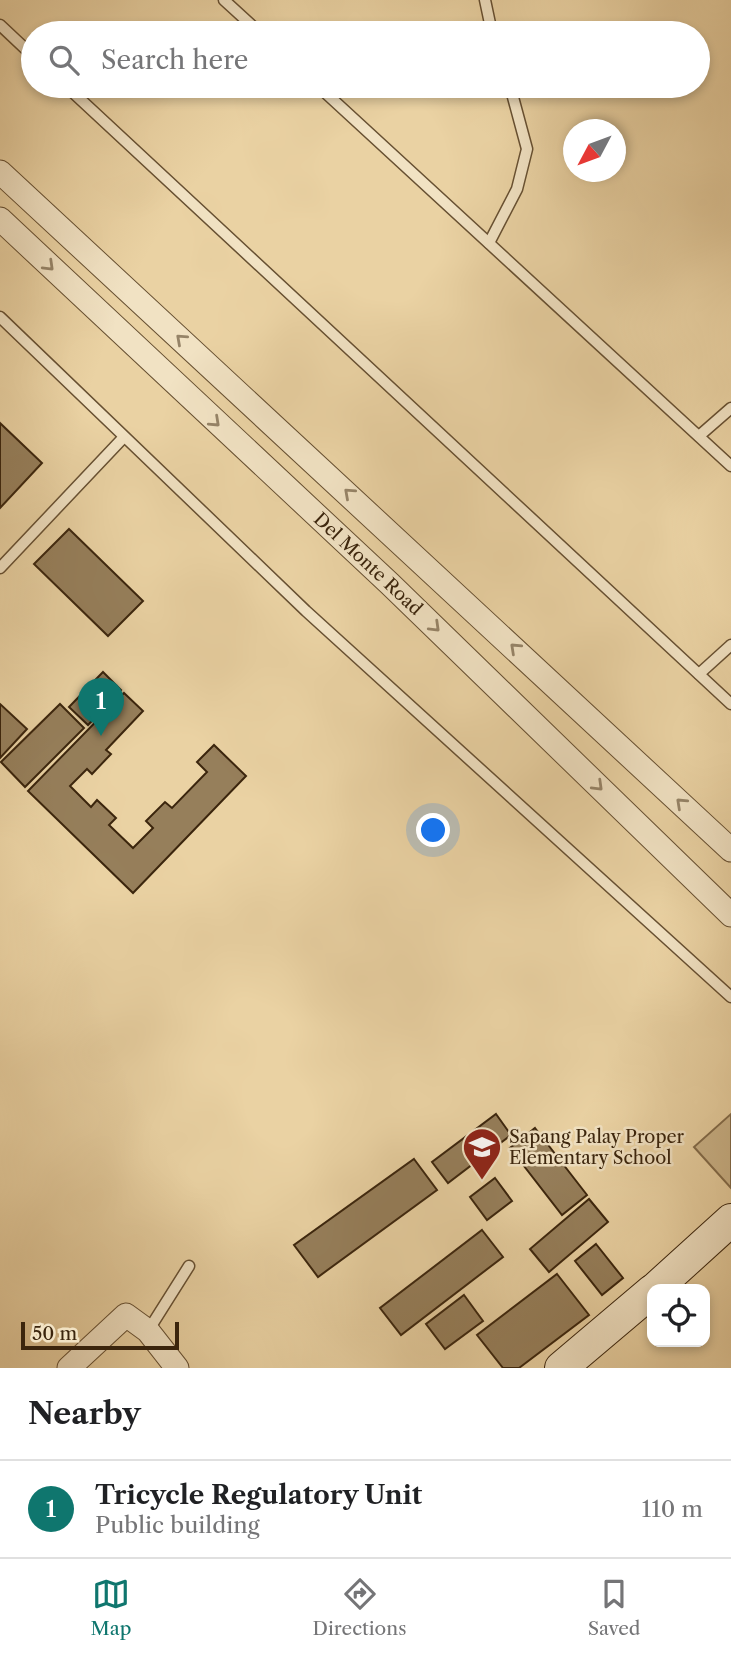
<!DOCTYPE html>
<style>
body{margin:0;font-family:"Libre Caslon Text",serif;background:#f6f6f6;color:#202124}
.controls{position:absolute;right:21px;bottom:21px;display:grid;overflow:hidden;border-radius:14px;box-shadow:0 4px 10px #0003}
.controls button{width:63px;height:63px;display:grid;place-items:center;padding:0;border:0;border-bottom:2px solid #e0e0e0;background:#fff;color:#202124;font:35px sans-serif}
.compass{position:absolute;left:563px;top:119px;width:63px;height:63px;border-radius:50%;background:#fff;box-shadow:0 4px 10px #0003;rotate:229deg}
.scale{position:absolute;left:21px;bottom:18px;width:158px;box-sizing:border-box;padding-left:7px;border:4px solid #3b250d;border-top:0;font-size:19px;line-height:24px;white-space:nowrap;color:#3b250d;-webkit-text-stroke:5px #f1e2c3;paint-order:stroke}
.you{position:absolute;left:434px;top:831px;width:24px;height:24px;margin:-18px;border:5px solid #fff;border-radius:50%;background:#1a73e8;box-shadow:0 0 0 10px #1a73e833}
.badge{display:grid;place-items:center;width:46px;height:46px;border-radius:50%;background:#0f766e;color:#fff;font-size:23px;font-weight:700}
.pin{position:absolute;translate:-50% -58px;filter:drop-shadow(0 2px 4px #0008)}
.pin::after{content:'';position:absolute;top:37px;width:24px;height:21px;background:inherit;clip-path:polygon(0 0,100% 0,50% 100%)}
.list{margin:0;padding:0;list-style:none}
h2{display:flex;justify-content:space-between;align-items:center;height:91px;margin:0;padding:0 28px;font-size:30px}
h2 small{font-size:23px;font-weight:400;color:#757577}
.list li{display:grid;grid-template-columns:46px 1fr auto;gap:21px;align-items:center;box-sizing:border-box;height:98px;padding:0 28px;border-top:2px solid #e0e0e0}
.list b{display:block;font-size:26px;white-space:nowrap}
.list p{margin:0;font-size:23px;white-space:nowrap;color:#757577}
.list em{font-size:23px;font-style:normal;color:#757577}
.icon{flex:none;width:38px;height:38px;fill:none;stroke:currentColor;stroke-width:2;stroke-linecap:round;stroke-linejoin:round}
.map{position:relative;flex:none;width:731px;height:1368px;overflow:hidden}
.search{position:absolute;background:#fff;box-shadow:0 4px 10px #0003;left:21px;right:21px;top:21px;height:77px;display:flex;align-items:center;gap:18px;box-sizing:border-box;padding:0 24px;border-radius:38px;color:#757577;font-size:26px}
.sheet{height:189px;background:#fff}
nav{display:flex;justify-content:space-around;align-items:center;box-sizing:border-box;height:98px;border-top:2px solid #e0e0e0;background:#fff;font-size:19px;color:#757577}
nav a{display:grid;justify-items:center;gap:4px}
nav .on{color:#0f766e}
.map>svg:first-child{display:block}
.green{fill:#ccb58a;stroke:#846d4c;stroke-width:2}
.building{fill:#967f5b;stroke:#3b250d;stroke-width:2}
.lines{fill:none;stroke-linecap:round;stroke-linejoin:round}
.lane-casing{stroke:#675032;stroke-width:13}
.street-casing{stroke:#675032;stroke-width:25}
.secondary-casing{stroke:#3b250d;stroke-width:34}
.lane{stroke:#f1e2c3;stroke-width:10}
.street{stroke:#f1e2c3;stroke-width:23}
.secondary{stroke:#f1e2c3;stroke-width:32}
.oneway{stroke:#968468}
.labels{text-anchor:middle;stroke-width:5;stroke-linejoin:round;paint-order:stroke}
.street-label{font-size:18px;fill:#3b250d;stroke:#f1e2c3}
.poi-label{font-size:18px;fill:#3b250d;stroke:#f1e2c3;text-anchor:start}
</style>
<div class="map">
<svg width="731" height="1368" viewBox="0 0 731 1368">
<rect width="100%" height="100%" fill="#ead2a3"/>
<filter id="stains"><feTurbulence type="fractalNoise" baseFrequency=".00286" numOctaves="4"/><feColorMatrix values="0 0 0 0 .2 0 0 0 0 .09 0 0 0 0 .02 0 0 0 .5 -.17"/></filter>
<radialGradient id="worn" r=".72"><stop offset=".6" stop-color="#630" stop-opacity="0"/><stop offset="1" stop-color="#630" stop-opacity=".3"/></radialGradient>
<path class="green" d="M731,1114v74l-37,-41z"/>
<g class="building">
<path d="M0,423l42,40 -42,45z"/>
<path d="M69,529l74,72 -35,35 -74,-72z"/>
<path d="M103,672l18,18 -33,35 -19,-18z"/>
<path d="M124,693l19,18 -37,39 5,4 -19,20 -5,-5 -17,17 21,21 6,-7 19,18 -7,7 24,23 20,-20 -7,-7 19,-19 7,6 35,-36 -10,-10 17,-17 32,31 -113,117 -105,-102z"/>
<path d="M0,704l27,25 -27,29z"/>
<path d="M60,704l24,24 -59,59 -24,-25z"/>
<path d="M496,1114l15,21 -63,48 -16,-21z"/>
<path d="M535,1128l52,67 -25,20 -52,-67z"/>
<path d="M414,1159l23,31 -119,87 -24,-32z"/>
<path d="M495,1178l17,23 -25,19 -17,-23z"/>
<path d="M589,1199l19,23 -59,50 -19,-23z"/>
<path d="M482,1230l21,27 -102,78 -21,-27z"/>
<path d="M596,1244l27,34 -21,17 -27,-34z"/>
<path d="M557,1274l32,41 -70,53h-16l-26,-33z"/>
<path d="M464,1295l19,26 -38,28 -19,-25z"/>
</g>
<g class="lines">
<g class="lane-casing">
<g id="lane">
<path d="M224,0l36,33"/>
<path d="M485,0l7,33"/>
<path d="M0,25l33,31"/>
<path d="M66,86l665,618"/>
<path d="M318,86l413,380"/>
<path d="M489,243l28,-54 10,-40 -17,-63"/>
<path d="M0,317l306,294 425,386"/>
<path d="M699,436l32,-28"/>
<path d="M0,568l123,-130"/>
<path d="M699,674l32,-29"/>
<path d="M148,1331l41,-65"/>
</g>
</g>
<g class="street-casing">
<g id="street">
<path d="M0,172l731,678"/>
<path d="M0,219l390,365 341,331"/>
<path d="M69,1368l57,-53 22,16 29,37"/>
</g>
</g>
<g class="secondary-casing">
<g id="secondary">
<path d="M655,1289l76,-69"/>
<path d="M561,1368l91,-77"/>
</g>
</g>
<use href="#lane" class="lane"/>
<use href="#street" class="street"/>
<use href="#secondary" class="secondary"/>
</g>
<defs><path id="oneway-chevron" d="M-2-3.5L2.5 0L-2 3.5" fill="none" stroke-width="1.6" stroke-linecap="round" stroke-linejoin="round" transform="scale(1.75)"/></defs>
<g class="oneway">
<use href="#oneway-chevron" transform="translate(49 266) rotate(44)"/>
<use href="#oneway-chevron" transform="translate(181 339) rotate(-138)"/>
<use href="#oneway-chevron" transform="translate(215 422) rotate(43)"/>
<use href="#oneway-chevron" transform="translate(349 493) rotate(-138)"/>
<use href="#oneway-chevron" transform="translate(435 627) rotate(44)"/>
<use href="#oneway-chevron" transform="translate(515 648) rotate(-137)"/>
<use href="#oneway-chevron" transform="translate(598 786) rotate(44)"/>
<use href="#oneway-chevron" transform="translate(681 803) rotate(-137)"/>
</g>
<defs>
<g id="school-pin" transform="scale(2.0125)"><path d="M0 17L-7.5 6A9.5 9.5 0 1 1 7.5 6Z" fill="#8f2418" stroke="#f1e2c3"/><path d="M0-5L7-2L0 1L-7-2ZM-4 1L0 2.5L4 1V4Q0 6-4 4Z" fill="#fff"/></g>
</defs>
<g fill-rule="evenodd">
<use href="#school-pin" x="482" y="1147"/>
</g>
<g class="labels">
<g class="street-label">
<text transform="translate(368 564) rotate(43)" y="6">Del Monte Road</text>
</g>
<g class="poi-label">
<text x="509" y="1143">Sapang Palay Proper<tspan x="509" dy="21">Elementary School</tspan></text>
</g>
</g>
<rect width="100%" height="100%" filter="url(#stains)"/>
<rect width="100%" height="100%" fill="url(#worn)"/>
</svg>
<div class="controls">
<button><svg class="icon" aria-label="locate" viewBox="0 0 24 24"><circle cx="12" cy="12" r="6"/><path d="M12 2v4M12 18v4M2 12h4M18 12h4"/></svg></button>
</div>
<svg class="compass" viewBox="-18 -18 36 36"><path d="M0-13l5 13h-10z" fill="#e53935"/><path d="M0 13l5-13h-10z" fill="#757577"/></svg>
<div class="scale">50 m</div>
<div class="you"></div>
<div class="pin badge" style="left:101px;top:736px">1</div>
<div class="search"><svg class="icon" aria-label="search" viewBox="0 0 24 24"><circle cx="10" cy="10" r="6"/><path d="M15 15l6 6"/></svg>Search here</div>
</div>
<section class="sheet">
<h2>Nearby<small></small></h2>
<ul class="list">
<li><span class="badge">1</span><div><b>Tricycle Regulatory Unit</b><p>Public building</p></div><em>110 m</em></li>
</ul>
</section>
<nav>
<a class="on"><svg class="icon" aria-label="map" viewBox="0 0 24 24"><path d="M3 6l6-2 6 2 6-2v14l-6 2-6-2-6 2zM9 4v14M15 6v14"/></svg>Map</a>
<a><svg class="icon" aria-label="directions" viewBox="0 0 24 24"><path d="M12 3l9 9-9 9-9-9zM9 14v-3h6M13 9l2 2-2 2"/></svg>Directions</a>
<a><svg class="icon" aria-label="saved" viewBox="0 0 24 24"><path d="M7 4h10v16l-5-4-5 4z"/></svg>Saved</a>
</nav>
